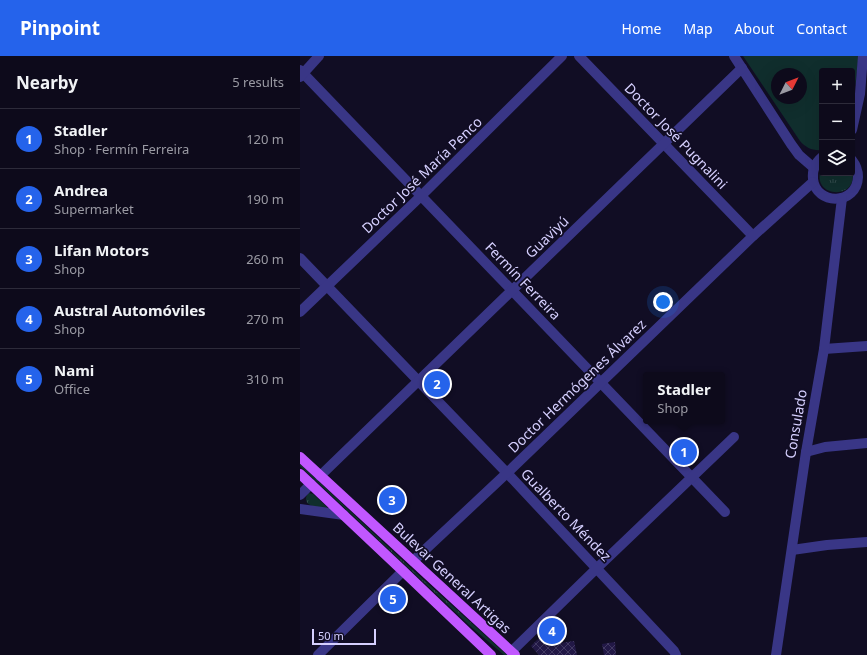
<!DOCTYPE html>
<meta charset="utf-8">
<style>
body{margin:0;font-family:"Noto Sans",sans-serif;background:#1b1828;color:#f1f3f6}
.controls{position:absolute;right:12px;top:12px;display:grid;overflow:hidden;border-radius:4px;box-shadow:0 4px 16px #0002}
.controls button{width:36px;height:36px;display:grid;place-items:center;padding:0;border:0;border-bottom:1px solid #2d2b3a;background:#0d0a1b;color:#f1f3f6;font:20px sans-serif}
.compass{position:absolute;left:471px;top:12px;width:36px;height:36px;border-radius:50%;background:#0d0a1b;box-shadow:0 4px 16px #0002;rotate:48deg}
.scale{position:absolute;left:12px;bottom:10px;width:64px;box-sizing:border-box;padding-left:4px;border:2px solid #d6d0ff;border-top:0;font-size:11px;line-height:14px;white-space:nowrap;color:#d6d0ff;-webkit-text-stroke:3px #110d24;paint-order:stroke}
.you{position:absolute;left:363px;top:246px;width:14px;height:14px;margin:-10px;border:3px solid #fff;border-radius:50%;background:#1a73e8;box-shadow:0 0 0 6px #1a73e833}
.badge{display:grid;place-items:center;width:26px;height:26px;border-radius:50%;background:#2563eb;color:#fff;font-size:13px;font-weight:700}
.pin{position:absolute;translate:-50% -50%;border:2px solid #fff;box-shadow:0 1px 4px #0006}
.popup{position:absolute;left:343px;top:316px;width:82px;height:52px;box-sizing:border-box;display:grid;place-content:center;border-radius:4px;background:#0d0a1b;filter:drop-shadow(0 1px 3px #0005);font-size:13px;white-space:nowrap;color:#9a9aa3}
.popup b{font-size:15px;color:#f1f3f6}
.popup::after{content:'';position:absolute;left:50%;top:100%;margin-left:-8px;border:8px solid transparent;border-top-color:#0d0a1b}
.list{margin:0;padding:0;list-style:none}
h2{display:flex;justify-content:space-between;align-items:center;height:52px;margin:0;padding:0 16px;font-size:17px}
h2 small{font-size:13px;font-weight:400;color:#9a9aa3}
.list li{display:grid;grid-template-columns:26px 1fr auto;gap:12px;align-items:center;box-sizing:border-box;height:60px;padding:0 16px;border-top:1px solid #2d2b3a}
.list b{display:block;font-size:15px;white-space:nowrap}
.list p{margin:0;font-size:13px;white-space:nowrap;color:#9a9aa3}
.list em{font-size:13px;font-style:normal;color:#9a9aa3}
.icon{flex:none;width:22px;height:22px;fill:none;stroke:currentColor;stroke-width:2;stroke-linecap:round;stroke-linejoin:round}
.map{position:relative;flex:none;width:567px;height:599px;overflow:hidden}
header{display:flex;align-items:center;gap:24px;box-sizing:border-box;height:56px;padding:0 20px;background:#2563eb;color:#fff}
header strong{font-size:19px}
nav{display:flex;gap:22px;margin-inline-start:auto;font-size:14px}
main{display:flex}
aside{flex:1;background:#0d0a1b}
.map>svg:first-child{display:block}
.grass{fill:url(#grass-tufts)}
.pitch{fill:#102e2d;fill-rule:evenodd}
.building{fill:url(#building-cross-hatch)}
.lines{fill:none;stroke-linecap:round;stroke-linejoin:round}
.street{stroke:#393686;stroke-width:10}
.primary{stroke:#c157ff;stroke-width:10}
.labels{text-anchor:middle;stroke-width:3.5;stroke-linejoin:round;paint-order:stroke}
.street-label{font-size:14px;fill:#d6d0ff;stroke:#110d24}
</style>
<header>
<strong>Pinpoint</strong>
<nav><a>Home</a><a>Map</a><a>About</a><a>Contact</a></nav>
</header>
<main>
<aside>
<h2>Nearby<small>5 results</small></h2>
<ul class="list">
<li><span class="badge">1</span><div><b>Stadler</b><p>Shop · Fermín Ferreira</p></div><em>120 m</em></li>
<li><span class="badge">2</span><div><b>Andrea</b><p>Supermarket</p></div><em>190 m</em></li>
<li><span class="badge">3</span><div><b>Lifan Motors</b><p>Shop</p></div><em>260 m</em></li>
<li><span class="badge">4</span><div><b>Austral Automóviles</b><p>Shop</p></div><em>270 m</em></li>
<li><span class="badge">5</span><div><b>Nami</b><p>Office</p></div><em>310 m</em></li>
</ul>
</aside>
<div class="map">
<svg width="567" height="599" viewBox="0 0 567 599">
<defs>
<pattern id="grass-tufts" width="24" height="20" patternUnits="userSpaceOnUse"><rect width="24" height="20" fill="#102e2d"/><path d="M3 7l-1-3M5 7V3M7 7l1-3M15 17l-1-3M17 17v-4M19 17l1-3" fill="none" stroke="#324b4c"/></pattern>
<pattern id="building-cross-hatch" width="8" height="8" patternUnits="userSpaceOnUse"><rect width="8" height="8" fill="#221846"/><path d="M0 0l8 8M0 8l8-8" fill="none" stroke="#413962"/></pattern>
</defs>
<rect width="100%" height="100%" fill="#110d24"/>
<g class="grass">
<path d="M522,111v6h30v-3c8,32 -44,28 -30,-3z"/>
<path d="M0,408l116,109 91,82h-3l-35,-30 -169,-159z"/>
<path d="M8,437l5,1 14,13v1c-9,-1 -27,-1 -19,-15z"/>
</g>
<path class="pitch" d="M443,0h116l-3,23 -4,26v-34h-30v79c-9,1 -16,-2 -22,-9zM477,18h24v24h-24z"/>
<g class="building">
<path d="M95,434l8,8 -13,12 -8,-8z"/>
<path d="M257,564l3,23 14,-2 3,14h-38l-8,-9z"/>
<path d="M315,586l1,13h-12l-2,-11z"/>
</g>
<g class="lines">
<g class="street">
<path d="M279,0l174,180"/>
<path d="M434,0l57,88 8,11 15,13"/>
<path d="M0,14l425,442"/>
<path d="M0,21l19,-21"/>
<path d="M552,74l8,-36 3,-38"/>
<path d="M522,101c-7,6 -10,13 -9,22 3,27 44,26 45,-2 0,-6 -2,-12 -6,-17"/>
<path d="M0,202l207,215 167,178 2,4"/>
<path d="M0,256l121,-116 141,-140"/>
<path d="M524,293l43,-3"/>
<path d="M506,396l19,-5 42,-4"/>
<path d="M20,420l422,-408"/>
<path d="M0,439l11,-11"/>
<path d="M0,453l44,6"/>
<path d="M492,494l35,-5 40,-3"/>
<path d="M113,505l94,-88 246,-237 60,-54"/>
<path d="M211,596l86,-84 137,-131"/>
<path d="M18,599l85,-84"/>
<path d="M476,599l30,-203 18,-103 18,-151"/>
</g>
<g class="primary">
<path d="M0,401l215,198"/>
<path d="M0,418l103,97 88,84"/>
</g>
</g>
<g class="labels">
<g class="street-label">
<text transform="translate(376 80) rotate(46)" y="5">Doctor José Pugnalini</text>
<text transform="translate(122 119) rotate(-44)" y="5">Doctor José María Penco</text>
<text transform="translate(247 181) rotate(-44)" y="5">Guaviyú</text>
<text transform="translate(223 225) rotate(46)" y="5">Fermín Ferreira</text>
<text transform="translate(277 330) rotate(-44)" y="5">Doctor Hermógenes Álvarez</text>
<text transform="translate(496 368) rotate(-80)" y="5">Consulado</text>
<text transform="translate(266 459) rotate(46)" y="5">Gualberto Méndez</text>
<text transform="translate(152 522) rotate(43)" y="5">Bulevar General Artigas</text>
</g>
</g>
</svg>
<div class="controls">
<button>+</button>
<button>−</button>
<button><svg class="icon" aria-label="layers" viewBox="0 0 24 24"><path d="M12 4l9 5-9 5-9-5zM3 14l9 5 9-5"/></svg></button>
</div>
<svg class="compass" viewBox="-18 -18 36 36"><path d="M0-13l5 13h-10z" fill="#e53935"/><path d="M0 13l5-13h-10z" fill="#9a9aa3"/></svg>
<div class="scale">50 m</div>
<div class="you"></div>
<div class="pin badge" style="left:384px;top:396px">1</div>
<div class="popup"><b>Stadler</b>Shop</div>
<div class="pin badge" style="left:137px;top:328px">2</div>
<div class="pin badge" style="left:92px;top:444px">3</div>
<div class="pin badge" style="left:252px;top:575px">4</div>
<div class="pin badge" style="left:93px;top:543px">5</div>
</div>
</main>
